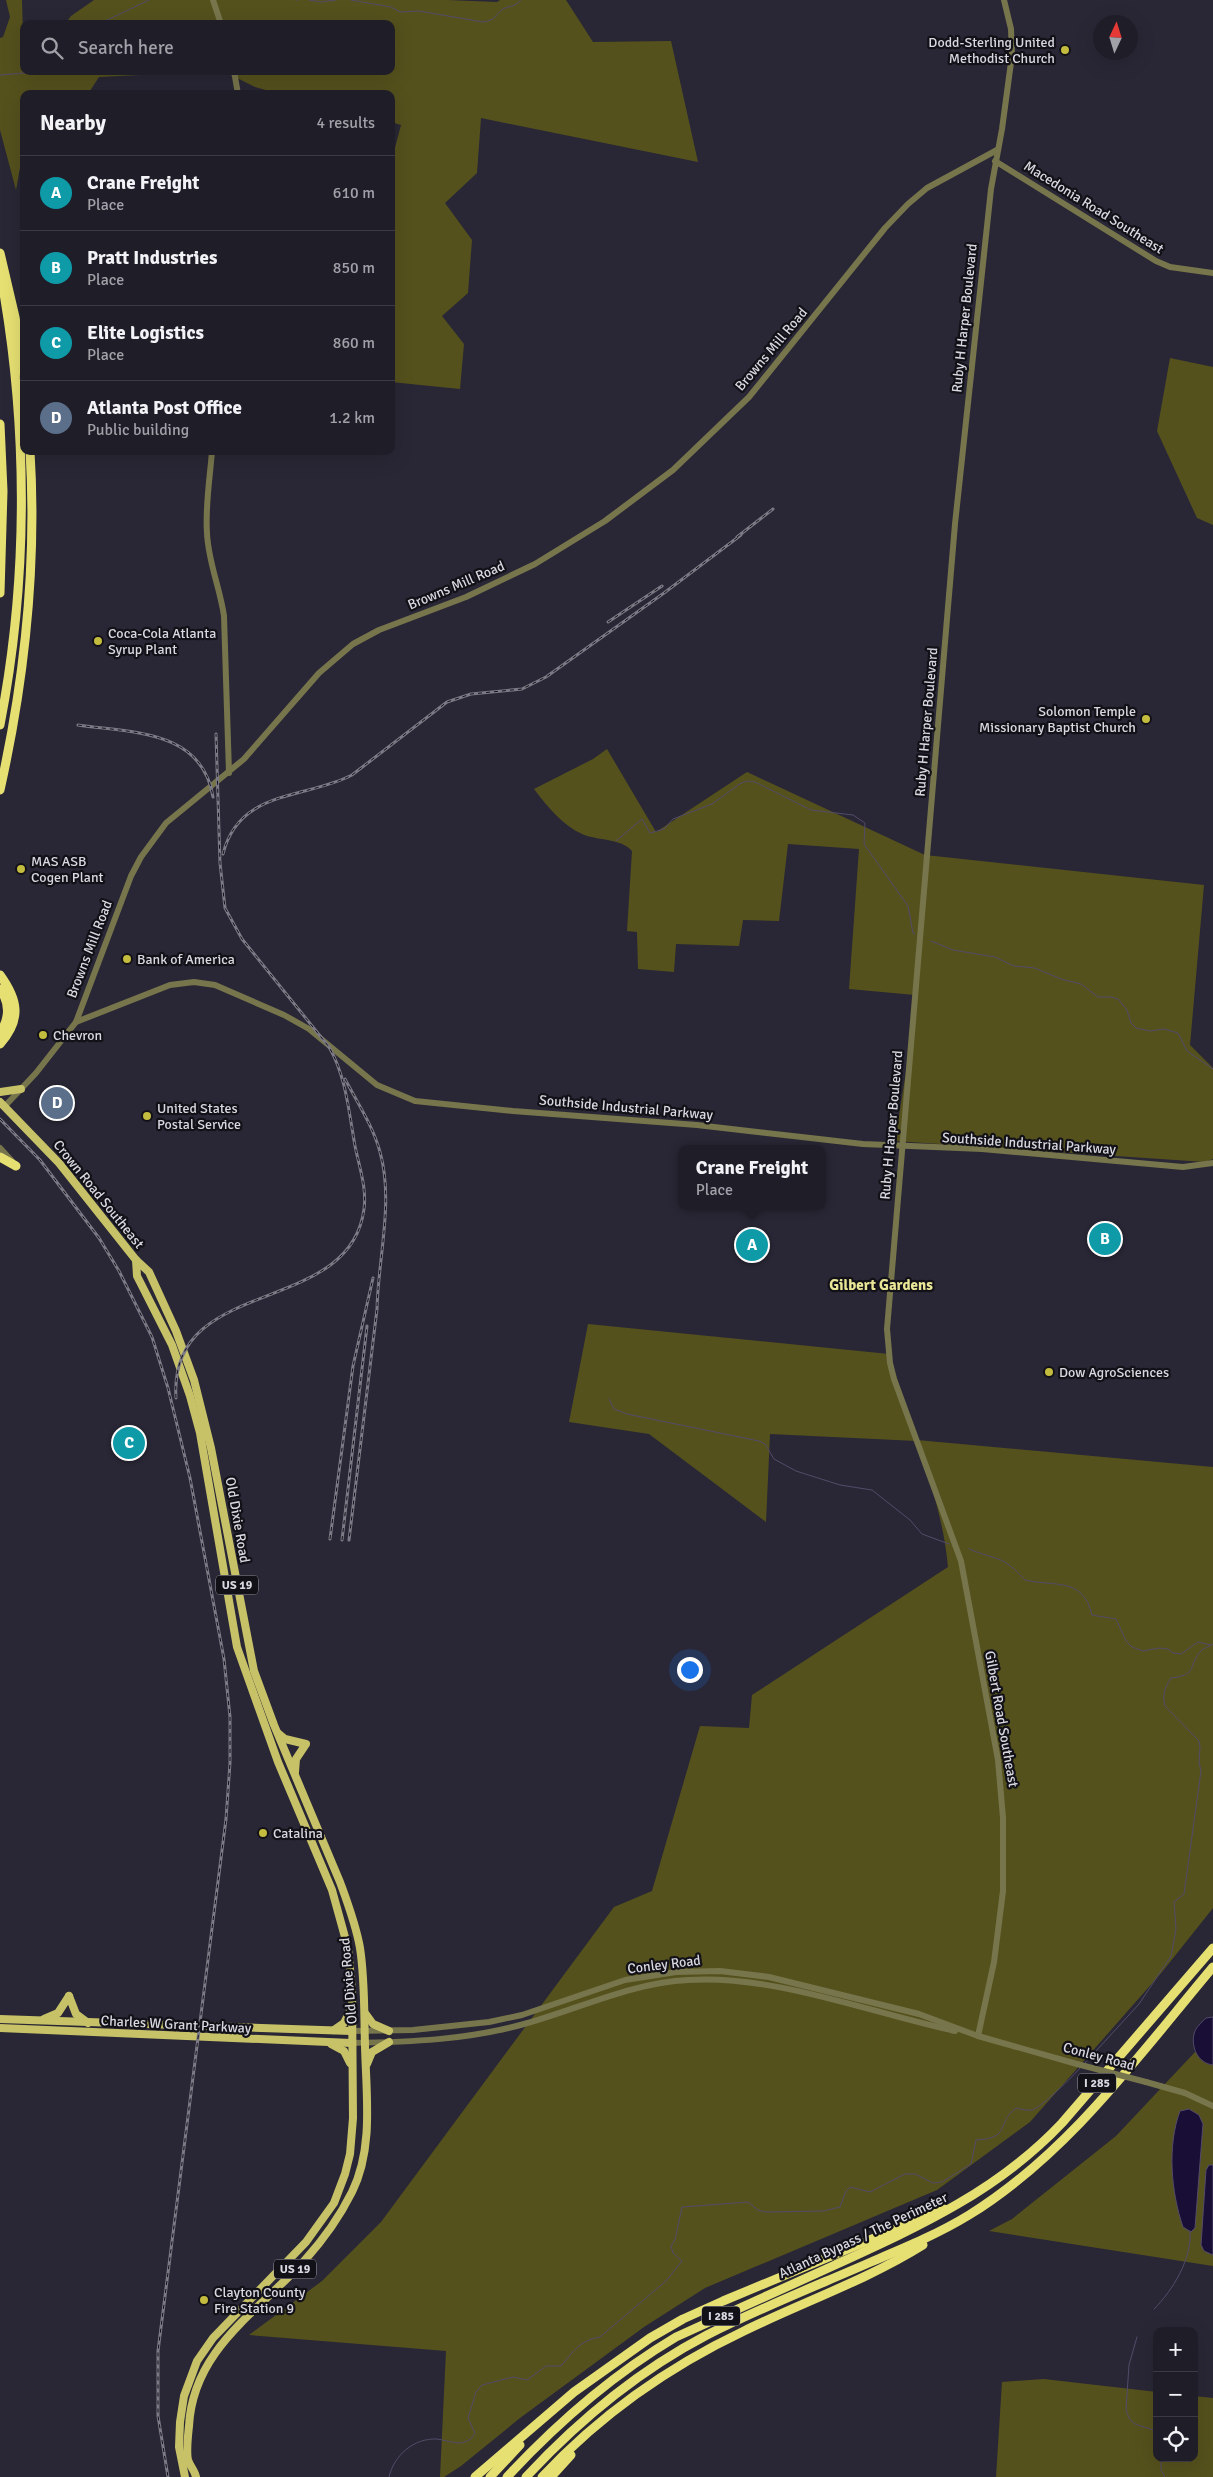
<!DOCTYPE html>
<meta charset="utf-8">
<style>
body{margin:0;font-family:Signika,sans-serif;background:#2c2a34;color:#f1f3f6}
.controls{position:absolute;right:15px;bottom:15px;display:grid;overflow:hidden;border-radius:10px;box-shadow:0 5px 20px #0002}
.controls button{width:45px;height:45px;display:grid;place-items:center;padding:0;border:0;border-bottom:1px solid #3c3b45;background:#1f1d28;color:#f1f3f6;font:25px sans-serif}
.compass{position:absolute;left:1093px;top:15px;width:45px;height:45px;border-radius:50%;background:#1f1d28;box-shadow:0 5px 20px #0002;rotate:4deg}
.you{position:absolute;left:689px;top:1669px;width:18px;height:18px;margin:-12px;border:4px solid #fff;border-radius:50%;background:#1a73e8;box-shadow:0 0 0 8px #1a73e833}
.badge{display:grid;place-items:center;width:32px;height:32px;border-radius:50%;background:#8c9099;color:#fff;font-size:16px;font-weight:700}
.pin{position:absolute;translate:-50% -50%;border:2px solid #fff;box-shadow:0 1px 5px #0006}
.popup{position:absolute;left:678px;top:1145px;width:148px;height:65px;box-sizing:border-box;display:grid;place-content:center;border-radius:10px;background:#1f1d28;filter:drop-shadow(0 1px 4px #0005);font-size:16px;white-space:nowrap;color:#a1a2a8}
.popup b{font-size:19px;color:#f1f3f6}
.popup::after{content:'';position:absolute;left:50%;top:100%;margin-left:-10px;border:10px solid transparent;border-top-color:#1f1d28}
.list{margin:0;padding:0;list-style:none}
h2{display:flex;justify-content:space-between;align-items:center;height:65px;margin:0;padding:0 20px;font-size:21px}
h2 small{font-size:16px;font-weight:400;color:#a1a2a8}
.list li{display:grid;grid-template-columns:32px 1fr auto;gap:15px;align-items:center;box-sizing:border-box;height:75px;padding:0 20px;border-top:1px solid #3c3b45}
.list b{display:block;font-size:19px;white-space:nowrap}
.list p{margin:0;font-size:16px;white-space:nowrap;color:#a1a2a8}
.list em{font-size:16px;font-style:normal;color:#a1a2a8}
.icon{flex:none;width:28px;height:28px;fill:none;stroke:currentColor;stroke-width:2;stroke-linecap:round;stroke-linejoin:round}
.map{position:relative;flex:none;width:1213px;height:2477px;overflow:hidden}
.search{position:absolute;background:#1f1d28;box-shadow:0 5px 20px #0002;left:20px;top:20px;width:375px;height:55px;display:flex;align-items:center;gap:12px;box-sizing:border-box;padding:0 18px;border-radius:10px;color:#a1a2a8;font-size:19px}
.panel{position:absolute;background:#1f1d28;box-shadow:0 5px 20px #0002;left:20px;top:90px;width:375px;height:365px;border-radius:10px}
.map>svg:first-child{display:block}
.forest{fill:#55511d}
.water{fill:#190f36;stroke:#534b69}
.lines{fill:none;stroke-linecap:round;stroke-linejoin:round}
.stream{stroke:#534b69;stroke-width:1}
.minor{stroke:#77754c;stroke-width:6}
.major{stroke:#c7c268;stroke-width:8}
.highway{stroke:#e6e072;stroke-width:9}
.rail-casing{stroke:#7c7a86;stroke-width:3}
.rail{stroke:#121117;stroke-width:1;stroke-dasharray:4;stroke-linecap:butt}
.minor-bridge{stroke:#77754c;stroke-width:6}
.poi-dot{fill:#c4bc3e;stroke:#121117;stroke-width:2}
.labels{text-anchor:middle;stroke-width:4.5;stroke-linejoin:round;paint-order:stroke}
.shield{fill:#121117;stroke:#9d9ca4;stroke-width:1}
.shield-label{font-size:12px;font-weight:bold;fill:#d9d8e1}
.poi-label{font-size:14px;fill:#d9d8e1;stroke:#121117;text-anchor:start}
.street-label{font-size:14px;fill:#d9d8e1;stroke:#121117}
.neighbourhood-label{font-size:15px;font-weight:bold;fill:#eae697;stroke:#121117}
</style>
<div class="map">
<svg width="1213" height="2477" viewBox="0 0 1213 2477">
<rect width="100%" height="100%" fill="#292735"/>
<g class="forest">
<path d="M6,0h16l2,71h367v-47h-326l6,-8 23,-16h353l50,2 3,-2h66l27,42 78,-1 27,121 -217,-44 -4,55 -32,30 27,37 -4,53 -26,23 22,28 -4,45 -69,-7v-219l10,-38 -10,-3v-28h-111l-25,-7 -32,-16 -124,6 -11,17h-64v51l-8,45 -16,-60v-92l3,-1 7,-20z"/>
<path d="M1170,358l43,9v158l-16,-7 -40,-87z"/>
<path d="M607,749l49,83 91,-60 178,83 279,30 -14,160 23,23v91l-8,3 -310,-21 14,-88 6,-58 -66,-6 10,-140 -71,-5 -9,77 -36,-1 -4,26 -63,-2 -2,28 -36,-3 -1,-37 -10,-1 5,-80c-11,-13 -34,-10 -50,-17 -20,-9 -35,-28 -48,-45l59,-30z"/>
<path d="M588,1324l301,30 28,86 296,27v441l-51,64 -132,150 -93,68 -232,98 -61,39 -124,91 -59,48 -17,11h-4l6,-126 -197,-16 73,-54 59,-59 233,-315 38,-16 48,-165 49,2 3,-33 196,-128c-4,-44 -17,-84 -31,-126l-147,-7 -4,88 -117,-88 -80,-12z"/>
<path d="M1213,2029v237l-224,-35 23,-12 104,-83 80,-85z"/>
<path d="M1044,2379l113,13v66h37v-62l19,2v79h-217l6,-95z"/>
</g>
<g class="water">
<path d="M1213,2017v48c-15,-2 -22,-17 -19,-31 1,-6 8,-12 12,-16z"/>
<path d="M1189,2109l10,6 4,9 -8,104 -4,4 -8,-5c-12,-35 -16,-81 -3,-116z"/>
<path d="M1209,2165h4v90l-9,-4 -3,-6 5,-75z"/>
</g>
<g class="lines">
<g class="stream">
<path d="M296,0h2"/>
<path d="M309,0l12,2 15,-2"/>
<path d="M351,0l40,7 9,5 19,-1 64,11c14,-2 11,-7 20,-13 8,-4 10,-1 18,-9"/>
<path d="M99,24l50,-24"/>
<path d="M0,75l50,-4"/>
<path d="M616,841l26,-22 8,14 14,-4 9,-10 39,-15 29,-21 7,-2 7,1 56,28 42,5 12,8 -1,21 44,62 5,27 2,1"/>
<path d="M931,941l22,9 42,7 19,9 21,2 26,11 20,5 17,13h13l7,2 9,11 4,13 5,5 14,3 14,-2 14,4 9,18 26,18"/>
<path d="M609,1399l5,10 13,5 132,27 6,3 9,15 22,12 44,14 32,5 38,30 12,14 27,10"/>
<path d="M969,1549c29,12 32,5 56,31 31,7 58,-3 67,35l24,4 10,22 6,6 11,4 16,-3 9,1 5,4 8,1 17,-12 13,3"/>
<path d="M1085,2063l54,-59 32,-48 5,-27 -2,-27 10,-8 17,-123 -2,-9 1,-15 -1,-6 -34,-35c-3,-12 0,-19 6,-28 28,-3 16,-13 31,-28 3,-2 8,-4 11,-6"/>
<path d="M1154,2309c19,-19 38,-50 36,-78"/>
<path d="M1137,2337l-8,28 -3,44c4,18 12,15 27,21l4,13"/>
<path d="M1161,2458v12l4,7"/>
<path d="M389,2477c5,-22 25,-39 48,-38 8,1 15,4 23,4 7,-1 12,-4 15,-10l-7,-15 8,-26 6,-7 31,-8 14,3 19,-14h15c12,-14 19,-26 39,-29l66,-56 16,-20 -9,-8 -2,-7 4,-6 7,-33 66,-5 10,8 8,2 57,-1 17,-4 6,-16 4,-4 20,5 35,-18h10l18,9 9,-1 29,-18 5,-24c36,-2 19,-16 40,-32 4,1 12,3 16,2 9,-2 41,-34 48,-42"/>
</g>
<g class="minor">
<path d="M213,0l8,24"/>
<path d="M234,71l4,23"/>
<path d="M995,161l161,100 14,6 43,6"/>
<path d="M212,451c-2,27 -7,55 -5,82 1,28 13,55 17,83l5,157"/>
<path d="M76,1022l94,-37 24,-3 21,3 69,30 25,14 68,56 38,16 98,10 184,14 166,19 119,5 201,18 30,-4"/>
<path d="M5,1106l31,-33 40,-51 55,-146 10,-19 25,-34 78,-64 75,-86 34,-29 26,-14 87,-33 69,-33 70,-43 68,-51 76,-73 136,-169 23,-24 19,-16 70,-38"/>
<path d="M0,1148l12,13"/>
<path d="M351,2031l62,-1 76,-8 33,-7 103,-35 51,-8 44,-1 49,6 150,37 59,22 99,28"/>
<path d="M978,2036l16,-74 9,-71v-73l-5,-58 -37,-199 -67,-182 -4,-16 -3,-34 68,-805 36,-335 11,-60 10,-74 -1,-26 -7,-29"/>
<path d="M351,2043c58,-1 117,-3 173,-19 55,-15 106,-41 164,-44 84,-6 183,33 267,51"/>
<path d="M1146,2082l39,11 28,13"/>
</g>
<g class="major">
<path d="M0,1092l21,-3"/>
<path d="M0,1102l59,61 77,97 13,12 27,59 18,49 17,68 43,223 20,54 66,157c8,22 16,43 20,66 5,32 4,66 5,98 1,47 9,102 -13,146 -12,24 -29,48 -47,68 -47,52 -112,89 -116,166 -1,10 -3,25 -1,34 2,6 7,11 8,17"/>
<path d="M136,1260l1,16 35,69 18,51 10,37 37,214 41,115 54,128 16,58 4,43 1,127 -3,36 -5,20 -11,29 -28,39 -93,96 -16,23 -13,35 -4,26 -1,25 6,30"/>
<path d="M279,1734l6,5 21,5 -10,15 -1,13"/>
<path d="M69,1996l7,18 12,9"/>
<path d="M365,2013l8,11 16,7"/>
<path d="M0,2019l351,12"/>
<path d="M44,2019l14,-6 11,-17"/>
<path d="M0,2028l351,15"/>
<path d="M334,2030l10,-7 6,-12"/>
<path d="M331,2044l13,7 6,12"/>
<path d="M367,2064l5,-12 17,-10"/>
</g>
<g class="highway">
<path d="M0,253l15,64 9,60"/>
<path d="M0,271c28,149 29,305 0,454"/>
<path d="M0,424l3,67 -3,102"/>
<path d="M0,790c25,-112 37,-224 30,-339"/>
<path d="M0,975c18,25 22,44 0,69"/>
<path d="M0,989c10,14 10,29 0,44"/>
<path d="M0,1157l16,9"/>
<path d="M475,2477l99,-85 76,-54 33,-19 40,-18 221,-92"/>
<path d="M490,2477l30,-32"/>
<path d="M507,2477c51,-55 105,-102 169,-140 53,-24 106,-48 159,-72 83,-38 163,-74 227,-142l151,-175"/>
<path d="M526,2477c53,-57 112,-106 181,-142 53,-27 109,-49 164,-73 33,-14 67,-28 98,-47 99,-61 170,-160 244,-248"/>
<path d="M542,2477c58,-62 126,-110 202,-146 59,-29 123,-51 179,-86"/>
<path d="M551,2477l20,-22"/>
</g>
<g class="rail-casing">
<g id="rail">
<path d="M737,537l36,-28"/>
<path d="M608,622l54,-36"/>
<path d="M78,725c53,8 124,4 135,72"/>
<path d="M223,854c16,-65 83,-55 129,-79l95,-73 24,-8 51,-5 24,-12 118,-84 77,-58"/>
<path d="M345,1079c12,23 28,47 35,73 14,49 -2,107 -3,157l-28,231"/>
<path d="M0,1119l40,41 59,78 20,33 33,66 16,51 22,90 34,181 6,58v46l-4,56 -68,532v65l10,61"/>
<path d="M176,1398c-8,-124 174,-80 188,-189 3,-21 -5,-43 -9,-63 -6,-33 -9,-70 -26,-99l-87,-108 -17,-31 -5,-45 -4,-129"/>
<path d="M330,1539l23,-173 20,-88"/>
<path d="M342,1540l25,-214"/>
</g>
</g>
<use href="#rail" class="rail"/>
<path class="minor-bridge" d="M1077,2064l69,18"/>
</g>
<g class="poi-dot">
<circle cx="1065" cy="50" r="5"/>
<circle cx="98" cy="641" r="5"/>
<circle cx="1146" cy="719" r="5"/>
<circle cx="21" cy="869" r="5"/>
<circle cx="127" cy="959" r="5"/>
<circle cx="43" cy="1035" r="5"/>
<circle cx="147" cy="1116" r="5"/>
<circle cx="1049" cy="1372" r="5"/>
<circle cx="263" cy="1833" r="5"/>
<circle cx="204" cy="2300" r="5"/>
</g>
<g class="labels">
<g class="shield">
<rect x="216" y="1575.5" width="42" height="19" rx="4"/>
<rect x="1078" y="2073.5" width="38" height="19" rx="4"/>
<rect x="274" y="2259.5" width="42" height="19" rx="4"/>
<rect x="702" y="2306.5" width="38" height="19" rx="4"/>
</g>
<g class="shield-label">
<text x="237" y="1589">US 19</text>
<text x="1097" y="2087">I 285</text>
<text x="295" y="2273">US 19</text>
<text x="721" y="2320">I 285</text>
</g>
<g class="poi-label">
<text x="1055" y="47" text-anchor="end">Dodd-Sterling United<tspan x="1055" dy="16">Methodist Church</tspan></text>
<text x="108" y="638">Coca-Cola Atlanta<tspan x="108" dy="16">Syrup Plant</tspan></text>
<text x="1136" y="716" text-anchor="end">Solomon Temple<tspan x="1136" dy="16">Missionary Baptist Church</tspan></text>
<text x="31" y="866">MAS ASB<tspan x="31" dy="16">Cogen Plant</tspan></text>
<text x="137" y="964">Bank of America</text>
<text x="53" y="1040">Chevron</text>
<text x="157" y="1113">United States<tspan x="157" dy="16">Postal Service</tspan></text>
<text x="1059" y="1377">Dow AgroSciences</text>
<text x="273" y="1838">Catalina</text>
<text x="214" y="2297">Clayton County<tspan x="214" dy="16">Fire Station 9</tspan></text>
</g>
<g class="street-label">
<text transform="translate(1094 207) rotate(32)" y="5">Macedonia Road Southeast</text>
<text transform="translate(964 318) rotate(-84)" y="5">Ruby H Harper Boulevard</text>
<text transform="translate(771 349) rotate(-50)" y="5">Browns Mill Road</text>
<text transform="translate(456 585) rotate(-23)" y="5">Browns Mill Road</text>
<text transform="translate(926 722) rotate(-85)" y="5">Ruby H Harper Boulevard</text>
<text transform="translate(89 949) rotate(-69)" y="5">Browns Mill Road</text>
<text transform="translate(626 1107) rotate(5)" y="5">Southside Industrial Parkway</text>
<text transform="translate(891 1125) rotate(-85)" y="5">Ruby H Harper Boulevard</text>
<text transform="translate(1029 1143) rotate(4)" y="5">Southside Industrial Parkway</text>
<text transform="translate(99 1194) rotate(51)" y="5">Crown Road Southeast</text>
<text transform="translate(238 1520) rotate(80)" y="5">Old Dixie Road</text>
<text transform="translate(1002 1719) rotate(80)" y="5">Gilbert Road Southeast</text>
<text transform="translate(664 1964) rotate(-7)" y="5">Conley Road</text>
<text transform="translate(348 1981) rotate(-95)" y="5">Old Dixie Road</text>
<text transform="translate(176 2024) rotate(3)" y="5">Charles W Grant Parkway</text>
<text transform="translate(1099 2056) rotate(15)" y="5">Conley Road</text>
<text transform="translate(863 2235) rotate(-25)" y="5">Atlanta Bypass / The Perimeter</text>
</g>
<g class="neighbourhood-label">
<text x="881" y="1290">Gilbert Gardens</text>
</g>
</g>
</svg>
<div class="controls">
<button>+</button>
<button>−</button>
<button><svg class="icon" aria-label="locate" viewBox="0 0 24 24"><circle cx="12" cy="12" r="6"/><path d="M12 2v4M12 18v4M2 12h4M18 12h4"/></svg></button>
</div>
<svg class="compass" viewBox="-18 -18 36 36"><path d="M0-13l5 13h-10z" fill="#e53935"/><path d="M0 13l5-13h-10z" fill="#a1a2a8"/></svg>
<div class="you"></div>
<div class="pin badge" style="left:752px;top:1245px;background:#0f9aa8">A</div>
<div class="popup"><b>Crane Freight</b>Place</div>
<div class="pin badge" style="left:1105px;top:1239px;background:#0f9aa8">B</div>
<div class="pin badge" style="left:129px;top:1443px;background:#0f9aa8">C</div>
<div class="pin badge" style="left:57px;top:1103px;background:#5c6f8a">D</div>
<div class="search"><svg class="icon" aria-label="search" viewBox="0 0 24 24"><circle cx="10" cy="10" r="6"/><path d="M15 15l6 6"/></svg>Search here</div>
<section class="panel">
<h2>Nearby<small>4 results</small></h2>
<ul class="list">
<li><span class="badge" style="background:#0f9aa8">A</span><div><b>Crane Freight</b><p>Place</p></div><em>610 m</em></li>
<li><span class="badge" style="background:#0f9aa8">B</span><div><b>Pratt Industries</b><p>Place</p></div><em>850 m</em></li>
<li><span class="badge" style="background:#0f9aa8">C</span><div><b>Elite Logistics</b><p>Place</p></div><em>860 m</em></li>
<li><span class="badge" style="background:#5c6f8a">D</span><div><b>Atlanta Post Office</b><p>Public building</p></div><em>1.2 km</em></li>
</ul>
</section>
</div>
